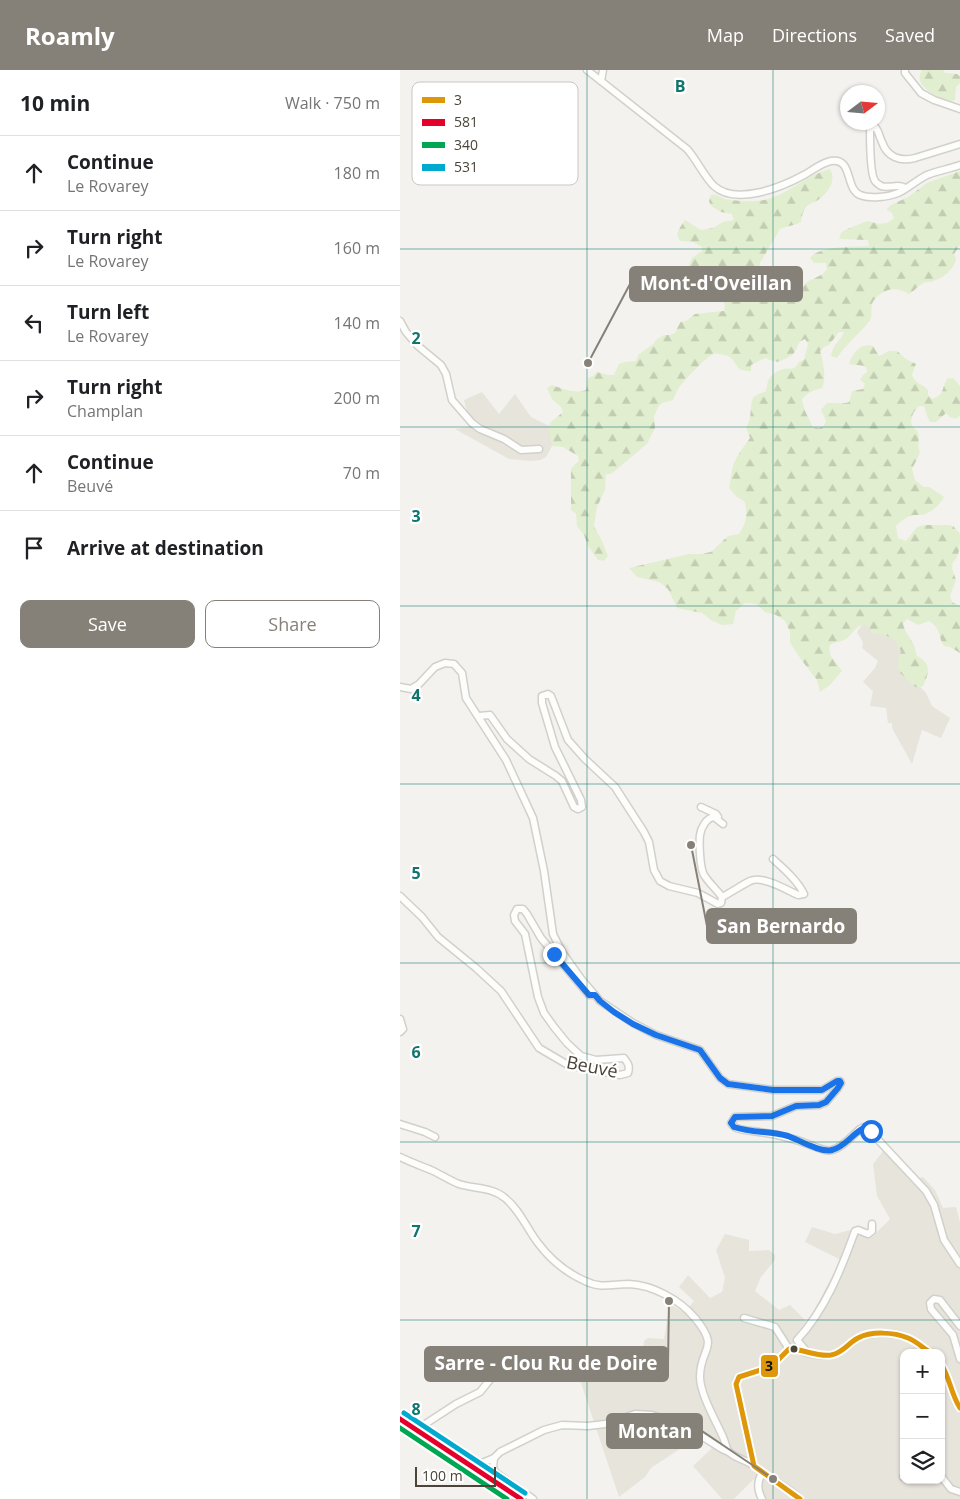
<!DOCTYPE html>
<meta charset="utf-8">
<style>
body{margin:0;font-family:"Open Sans",sans-serif;background:#f2f2f2;color:#202124}
.controls{position:absolute;right:15px;bottom:15px;display:grid;overflow:hidden;border-radius:10px;box-shadow:0 1px 4px #0004}
.controls button{width:45px;height:45px;display:grid;place-items:center;padding:0;border:0;border-bottom:1px solid #e0e0e0;background:#fff;color:#202124;font:25px sans-serif}
.compass{position:absolute;left:440px;top:15px;width:45px;height:45px;border-radius:50%;background:#fff;box-shadow:0 1px 4px #0004;rotate:74deg}
.scale{position:absolute;left:15px;bottom:12px;width:81px;box-sizing:border-box;padding-left:5px;border:2px solid #4b4439;border-top:0;font-size:14px;line-height:18px;white-space:nowrap;color:#4b4439;-webkit-text-stroke:4px #fff;paint-order:stroke}
.stop{position:absolute;width:15px;height:15px;margin:-11px;border:4px solid #1a73e8;border-radius:50%;background:#fff}
.stop.end{background:#1a73e8;border-color:#fff;box-shadow:0 1px 5px #0008}
.list{margin:0;padding:0;list-style:none}
h2{display:flex;justify-content:space-between;align-items:center;height:65px;margin:0;padding:0 20px;font-size:21px}
h2 small{font-size:16px;font-weight:400;color:#757577}
.list li{display:grid;grid-template-columns:32px 1fr auto;gap:15px;align-items:center;box-sizing:border-box;height:75px;padding:0 20px;border-top:1px solid #e0e0e0}
.list b{display:block;font-size:19px;white-space:nowrap}
.list p{margin:0;font-size:16px;white-space:nowrap;color:#757577}
.list em{font-size:16px;font-style:normal;color:#757577}
.actions{display:flex;gap:10px;padding:15px 20px}
.actions a{flex:1;padding:11px 0;border:1px solid #868178;border-radius:10px;text-align:center;font-size:18px;color:#868178}
.actions .main{background:#868178;color:#fff}
.icon{flex:none;width:28px;height:28px;fill:none;stroke:currentColor;stroke-width:2;stroke-linecap:round;stroke-linejoin:round}
.map{position:relative;flex:none;width:560px;height:1429px;overflow:hidden}
header{display:flex;align-items:center;gap:30px;box-sizing:border-box;height:70px;padding:0 25px;background:#868178;color:#fff}
header strong{font-size:24px}
nav{display:flex;gap:28px;margin-inline-start:auto;font-size:18px}
main{display:flex}
aside{flex:1;background:#fff}
.map>svg:first-child{display:block}
.residential{fill:#e7e4dc;fill-rule:evenodd}
.forest{fill:url(#forest-firs)}
.lines{fill:none;stroke-linecap:round;stroke-linejoin:round}
.minor-casing{stroke:#d2d0cb;stroke-width:9}
.major-casing{stroke:#d6cebb;stroke-width:10}
.minor{stroke:#fdfdfc;stroke-width:6}
.major{stroke:#f2efe6;stroke-width:8}
.bus-1-casing{stroke:#fff;stroke-width:9}
.bus-2-casing{stroke:#fff;stroke-width:9}
.bus-3-casing{stroke:#fff;stroke-width:9}
.bus-4-casing{stroke:#fff;stroke-width:9}
.bus-1{stroke:#dd9709;stroke-width:5}
.bus-2{stroke:#e4002b;stroke-width:5}
.bus-3{stroke:#00a651;stroke-width:5}
.bus-4{stroke:#00a9ce;stroke-width:5}
.route{stroke:#1a73e8;stroke-width:6}
.grid{fill:none;stroke:#0f766e;stroke-width:1;stroke-opacity:0.55}
.bus-dot{fill:#4b4439;stroke:#fff;stroke-width:2}
.labels{text-anchor:middle;stroke-width:4.5;stroke-linejoin:round;paint-order:stroke}
.street-label{font-size:18px;fill:#4b4439;stroke:#fff}
.key{fill:#fff;stroke:#c9c7c4;stroke-width:1}
.key-label{font-size:14px;fill:#4b4439}
.grid-label{font-size:16px;text-anchor:middle;font-weight:bold;fill:#0f766e;stroke:#fff;stroke-width:4.5;stroke-linejoin:round;paint-order:stroke}
.leader{fill:none;stroke:#868178;stroke-width:2}
.callout-dot{fill:#868178;stroke:#fff;stroke-width:2}
.callout{fill:#868178;stroke:#868178;stroke-width:2}
.callout-label{font-size:19px;text-anchor:middle;font-weight:bold;fill:#fff}
.line-badge{stroke:#fff;stroke-width:2}
.pale-badge-label{font-size:14px;text-anchor:middle;font-weight:bold;fill:#111}
</style>
<header>
<strong>Roamly</strong>
<nav><a>Map</a><a>Directions</a><a>Saved</a></nav>
</header>
<main>
<aside>
<h2>10 min<small>Walk · 750 m</small></h2>
<ul class="list">
<li><svg class="icon" aria-label="ahead" viewBox="0 0 24 24"><path d="M12 20V5M6 11l6-6 6 6"/></svg><div><b>Continue</b><p>Le Rovarey</p></div><em>180 m</em></li>
<li><svg class="icon" aria-label="right" viewBox="0 0 24 24"><path d="M7 20v-9h11M14 6l5 5-5 5"/></svg><div><b>Turn right</b><p>Le Rovarey</p></div><em>160 m</em></li>
<li><svg class="icon" aria-label="left" viewBox="0 0 24 24"><path d="M17 20v-9H6M10 6l-5 5 5 5"/></svg><div><b>Turn left</b><p>Le Rovarey</p></div><em>140 m</em></li>
<li><svg class="icon" aria-label="right" viewBox="0 0 24 24"><path d="M7 20v-9h11M14 6l5 5-5 5"/></svg><div><b>Turn right</b><p>Champlan</p></div><em>200 m</em></li>
<li><svg class="icon" aria-label="ahead" viewBox="0 0 24 24"><path d="M12 20V5M6 11l6-6 6 6"/></svg><div><b>Continue</b><p>Beuvé</p></div><em>70 m</em></li>
<li><svg class="icon" aria-label="arrive" viewBox="0 0 24 24"><path d="M6 21V4h12l-3 4 3 4H6"/></svg><div><b>Arrive at destination</b></div></li>
</ul>
<div class="actions"><a class="main">Save</a><a>Share</a></div>
</aside>
<div class="map">
<svg width="560" height="1429" viewBox="0 0 560 1429">
<defs>
<pattern id="forest-firs" width="22" height="20" patternUnits="userSpaceOnUse" patternTransform="scale(1.25)"><rect width="22" height="20" fill="#e1eecf"/><path d="M5 1l3.5 6h-7zM16 11l3.5 6h-7z" fill="#c3cdb2"/></pattern>
</defs>
<rect width="100%" height="100%" fill="#f4f2ee"/>
<g class="residential">
<path d="M82,322l17,22 16,-20 16,23 16,8 15,3 -16,29 -6,3 -9,1 -22,-2 -54,-30 16,-2 -7,-27z"/>
<path d="M465,551l31,6 17,53 13,13 6,13 18,12 -9,20 -19,-8 -10,34 -20,-36v-5h-4l-2,-15 -16,-2 3,-15 -10,-9 12,-14 3,-7 -16,-13 1,-6 -6,-10z"/>
<path d="M484,1080l28,30 11,-3 12,13 8,18 13,-1 4,15v277h-195l-11,-20 -20,20h-12l-29,-33 19,-18 -14,-11 -47,31 -6,9 -26,20 -42,-126 39,-12 3,-6 13,-7v30l9,-1 3,-34 4,-3 16,1 6,-35 13,8 5,-4 6,-7 -15,-14 9,-12 22,23 12,-6 3,-14 -9,-28 9,-16 24,6v11l20,-1 6,5v5l-14,17 -6,14 24,19 11,-5 16,16 -16,21 16,-17 35,-65 -36,-18 7,-15 23,7 16,-4 6,4 15,3 18,-18 -13,-23 -4,-32zM504,1283h37v127h-37z"/>
</g>
<g class="forest">
<path d="M522,0h21l2,3 12,1 3,2v7l-4,4 -1,12 -4,3c-12,-4 -40,-16 -29,-32z"/>
<path d="M430,99c7,12 -2,24 -12,31 -4,3 -8,3 -11,6 -4,4 -5,10 -6,16l-4,2 -11,3 -6,2 -3,5 -17,29 -1,11 -6,10 -1,11 4,4 12,-3 11,4 17,-4 11,-14 16,-8 4,-5 -1,-6h-12l-4,-5c10,-13 44,-11 59,-12l-1,-6 -29,-1 2,-6 4,-3 22,-9c10,3 19,5 27,-3l-2,-5 -5,-4 4,-4 17,-8 19,-14 33,-12v74l-6,9 2,5c-2,10 -12,19 -23,22 -3,2 -8,0 -11,3 -6,3 -7,7 -13,10 -11,-6 -20,-7 -30,1 -3,3 -6,5 -7,9 -2,7 2,12 -4,19 -10,12 -22,21 -31,35l-6,-2c2,-13 9,-14 13,-24h-5l-10,13 -5,2 -4,4c3,11 7,26 2,37 -9,3 -15,4 -20,12l3,11 8,16 6,1 5,-2 2,-5 -5,-11 6,-7c7,-1 14,2 22,-1l3,-11 11,-2 2,-5 -5,-4 3,-5 4,-3 -1,-5c-6,-3 -11,-1 -17,-3 3,-11 12,-22 24,-18l6,10 10,-5h8l9,8 10,5 -4,11c4,10 10,8 16,15v5l4,4c14,-5 9,-12 16,-21l6,1 6,7v29l-4,4 -6,-2 -4,-4 -10,9h-6l-3,-6 -3,-10h-5c-5,4 -11,15 -6,21 4,5 3,0 5,6 2,7 -1,13 2,20l-8,16 3,11 9,7h6c4,4 9,6 14,10 -4,8 -13,16 -22,18 -3,0 -6,0 -9,0 -6,2 -13,6 -17,11l2,12 8,3 11,-14 8,-2h23l5,1 7,8c0,11 0,22 -7,28l-1,6 4,12 -6,16 2,6 8,4v47l-10,-6 -6,-1c-6,-9 -3,-18 -15,-25l-11,4 -11,-6 -4,5 2,6 9,15 3,11c15,7 12,18 6,30l-5,2c-8,-3 -11,-10 -18,-15 -2,-8 -4,-13 1,-21 -4,-14 -14,-18 -28,-18l-7,-9c-11,0 -12,8 -20,14 -5,3 -10,2 -16,6 -3,12 7,17 12,26l-12,14 -10,7 -3,-12 -14,-18 -13,-19v-11l-5,-11 -9,-6 -11,-3 -9,-8 -11,-1 -9,8 -3,13 -11,1 -11,-5 -9,-7 -25,-5 -9,-19 -9,-7 -22,-5 -8,-9 60,-14h11l11,-2 17,-16 11,-2c8,-12 8,-18 6,-32l-9,-6 -7,-8c2,-8 2,-18 5,-25 3,-8 11,-18 16,-25l-4,-11c8,-10 2,-26 9,-31 3,-2 8,-3 11,-5 1,-3 1,-9 3,-12 5,-7 14,-12 22,-10l5,-2 3,-5 5,-2 4,-16 -3,-5c-8,3 -6,6 -10,12 -1,3 -4,4 -6,6 -11,6 -12,6 -24,1l-14,7v6c-16,0 -12,-5 -20,-13 -4,-4 -11,-3 -16,-5 -9,4 -31,27 -37,36 -2,3 -3,8 -5,11l-11,3 -4,4 -4,10 1,11 -8,16 -36,30h-5l-1,16 -8,17 -3,19 8,15 6,15 -4,5 -6,-1 -10,-14 -4,-11 -7,-9 -1,-12 -5,-4v-41l4,-5 4,-3 -1,-5 -15,-9 -11,-1 -3,-17 1,-6 13,-11 -2,-5 -9,-8 -5,-11 5,-3c11,4 23,9 34,5l2,-12 5,-2 4,-4 11,3h6l5,-11c6,-3 11,-2 17,-3l2,-6 15,-11 3,-4 8,-5h6l5,-2 5,-11 6,-1 9,-7 29,-3 1,-6 -3,-5 -14,-10 -5,2 -6,9h-6l-4,-3 -4,-18 9,-22 10,-7v-4l-9,-5 -13,-1 -3,-6 2,-6 6,-9 16,10 12,-2 10,-6 11,-2 -2,-6 -11,-2 -10,-6 -2,-5 2,-6c7,-1 8,2 14,4 9,2 29,3 39,1 24,-5 42,-25 66,-31z"/>
</g>
<g class="lines">
<g class="minor-casing">
<g id="minor">
<path d="M187,0l100,79c10,11 16,26 27,37 22,20 68,1 90,-11 9,-5 17,-12 27,-14 22,-4 14,28 29,34 10,4 29,2 38,-2 9,-4 19,-13 29,-18 10,-4 22,-6 33,-10"/>
<path d="M505,0v3l16,20 13,7 26,9"/>
<path d="M201,11l2,-11"/>
<path d="M505,118c-7,-5 -15,1 -24,-2 -1,-1 -5,-3 -6,-5 -5,-7 -5,-43 -5,-52l5,-2c4,4 4,9 7,15 5,15 18,20 33,16l45,-14"/>
<path d="M0,251l6,11 12,14 23,19 5,9 6,26 20,23 8,6 24,10 17,11 18,-1"/>
<path d="M0,617l11,2 8,-5 16,-17 10,-4 9,1 8,9 4,25 40,62 27,58 11,53 9,63 9,18 20,28 18,21 33,22 23,12 44,15 20,28 8,6 45,6h49l15,-9h3l1,2 -3,5 -12,14 -7,3 -23,1 -24,10 -37,1 -4,6c4,7 13,7 21,8 23,3 39,6 61,15 6,2 12,6 19,4 10,-2 20,-14 28,-21l4,-2 3,1 59,63 8,14 10,35 16,24"/>
<path d="M79,646l11,-1 17,24 22,20 27,17 6,5 12,26 4,2 4,-2 -1,-7 -26,-53 -13,-44v-7l6,-2 3,2 17,44 17,19 30,28 29,45 5,10 5,28 6,11 9,5 29,7 20,11 3,-1 1,-6c10,-5 18,-11 28,-16 12,-6 37,9 48,14l6,-1c-7,-14 -20,-25 -31,-35"/>
<path d="M301,737l15,7 2,3"/>
<path d="M0,826l22,21 16,20 38,31 25,23 38,57 29,17 52,10 8,-2c2,-7 0,-10 -4,-15l-28,2 -15,-4 -14,-13 -13,-16 -10,-14 -6,-16 -13,-63 -10,-13 -1,-6 3,-6h6l4,5 14,24 48,57h6"/>
<path d="M322,827c-5,-7 -13,-14 -18,-22 -4,-7 -5,-31 -4,-40 1,-7 6,-17 14,-18l9,7"/>
<path d="M0,949l3,10 -3,3"/>
<path d="M0,1054l25,8 10,5"/>
<path d="M0,1087c10,5 21,9 31,13 9,4 18,10 28,14 15,5 33,3 46,14 15,12 22,31 33,45 12,16 29,30 47,38 16,8 28,3 44,3 24,1 51,16 66,34 26,32 5,28 5,59 0,17 16,44 23,60 2,4 3,10 5,14 5,6 17,9 23,13 5,3 8,6 12,9 13,9 26,16 37,26"/>
<path d="M344,1248l31,9 14,22"/>
<path d="M560,1256l-20,-26 -6,-1 -4,4 1,6 22,26 7,24"/>
<path d="M407,1282l-10,-12c28,-30 44,-70 58,-109l3,-1 10,4 4,-3v-7"/>
<path d="M541,1294c10,14 9,31 19,44"/>
<path d="M16,1360l40,-26 24,-12 13,-16 16,-5"/>
<path d="M94,1388l-1,10 3,5 37,26"/>
<path d="M354,1396l-18,-82 1,-4 2,-3 28,-9 10,-7 12,-12c7,-1 12,2 18,4 7,2 17,3 23,2 12,-1 17,-10 26,-16 12,-7 39,-7 52,-1 8,4 15,10 23,15"/>
<path d="M73,1397l21,-9 6,-6 44,-22 18,-5 26,1 17,-2 30,-10 17,1 32,10 38,24 7,3"/>
<path d="M362,1403c-5,9 -5,16 0,26"/>
<path d="M541,1406l10,13 9,3"/>
<path d="M503,1407l1,-1"/>
</g>
</g>
<g class="major-casing">
<path id="major" d="M0,1349l121,80"/>
</g>
<use href="#minor" class="minor"/>
<use href="#major" class="major"/>
<g class="bus-1-casing">
<g id="bus-1">
<path d="M541,1294c9,14 10,30 19,44"/>
<path d="M400,1429l-46,-33 -18,-82 3,-7 28,-9 10,-7 12,-12c15,0 27,8 42,6 12,-2 17,-12 27,-17 13,-7 36,-6 50,0 8,3 15,10 23,15"/>
</g>
</g>
<g class="bus-2-casing">
<path id="bus-2" d="M0,1349l121,80"/>
</g>
<g class="bus-3-casing">
<path id="bus-3" d="M0,1358l107,71"/>
</g>
<g class="bus-4-casing">
<path id="bus-4" d="M4,1343l121,80"/>
</g>
<use href="#bus-1" class="bus-1"/>
<use href="#bus-2" class="bus-2"/>
<use href="#bus-3" class="bus-3"/>
<use href="#bus-4" class="bus-4"/>
</g>
<g class="lines">
<path class="route" d="M154,884l35,41h6l5,6 14,11 19,12 23,11 44,15 20,28 8,6 45,6h49l15,-9h3l1,2 -3,5 -12,14 -7,3 -23,1 -24,10 -37,1 -4,6 3,4c18,6 37,4 54,9 11,4 33,17 44,14 13,-3 21,-17 32,-22h4l3,3"/>
</g>
<path class="grid" d="M187,0v1429M373,0v1429M0,179h560M0,357h560M0,536h560M0,714h560M0,893h560M0,1072h560M0,1250h560"/>
<circle class="bus-dot" cx="394" cy="1279" r="4.5"/>
<g class="labels">
<g class="street-label">
<text transform="translate(192 997) rotate(11)" y="6">Beuvé</text>
</g>
</g>
<rect x="12" y="12" width="166" height="103" rx="8" class="key"/>
<rect x="22" y="27" width="23" height="6" fill="#dd9709"/>
<rect x="22" y="49" width="23" height="7" fill="#e4002b"/>
<rect x="22" y="72" width="23" height="6" fill="#00a651"/>
<rect x="22" y="94" width="23" height="7" fill="#00a9ce"/>
<g class="key-label">
<text x="54" y="35">3</text>
<text x="54" y="57">581</text>
<text x="54" y="80">340</text>
<text x="54" y="102">531</text>
</g>
<g class="grid-label">
<text x="280" y="22">B</text>
<text x="16" y="274">2</text>
<text x="16" y="452">3</text>
<text x="16" y="631">4</text>
<text x="16" y="809">5</text>
<text x="16" y="988">6</text>
<text x="16" y="1167">7</text>
<text x="16" y="1345">8</text>
</g>
<path class="leader" d="M188 293L230 214M291 775L307 856M269 1231L268 1294M373 1409L302 1361"/>
<g class="callout-dot">
<circle cx="188" cy="293" r="5"/>
<circle cx="291" cy="775" r="5"/>
<circle cx="269" cy="1231" r="5"/>
<circle cx="373" cy="1409" r="5"/>
</g>
<g class="callout">
<rect x="230" y="197" width="172" height="34" rx="5"/>
<rect x="307" y="839" width="149" height="34" rx="5"/>
<rect x="25" y="1277" width="243" height="34" rx="5"/>
<rect x="207" y="1344" width="95" height="34" rx="5"/>
</g>
<g class="callout-label">
<text x="316" y="220">Mont-d'Oveillan</text>
<text x="381" y="863">San Bernardo</text>
<text x="146" y="1300">Sarre - Clou Ru de Doire</text>
<text x="255" y="1368">Montan</text>
</g>
<rect class="line-badge" x="360" y="1284" width="19" height="24" rx="5" fill="#dd9709"/>
<g class="pale-badge-label">
<text x="369" y="1301">3</text>
</g>
</svg>
<div class="controls">
<button>+</button>
<button>−</button>
<button><svg class="icon" aria-label="layers" viewBox="0 0 24 24"><path d="M12 4l9 5-9 5-9-5zM3 14l9 5 9-5"/></svg></button>
</div>
<svg class="compass" viewBox="-18 -18 36 36"><path d="M0-13l5 13h-10z" fill="#e53935"/><path d="M0 13l5-13h-10z" fill="#757577"/></svg>
<div class="scale">100 m</div>
<div class="stop" style="left:471px;top:1061px"></div>
<div class="stop end" style="left:154px;top:884px"></div>
</div>
</main>
